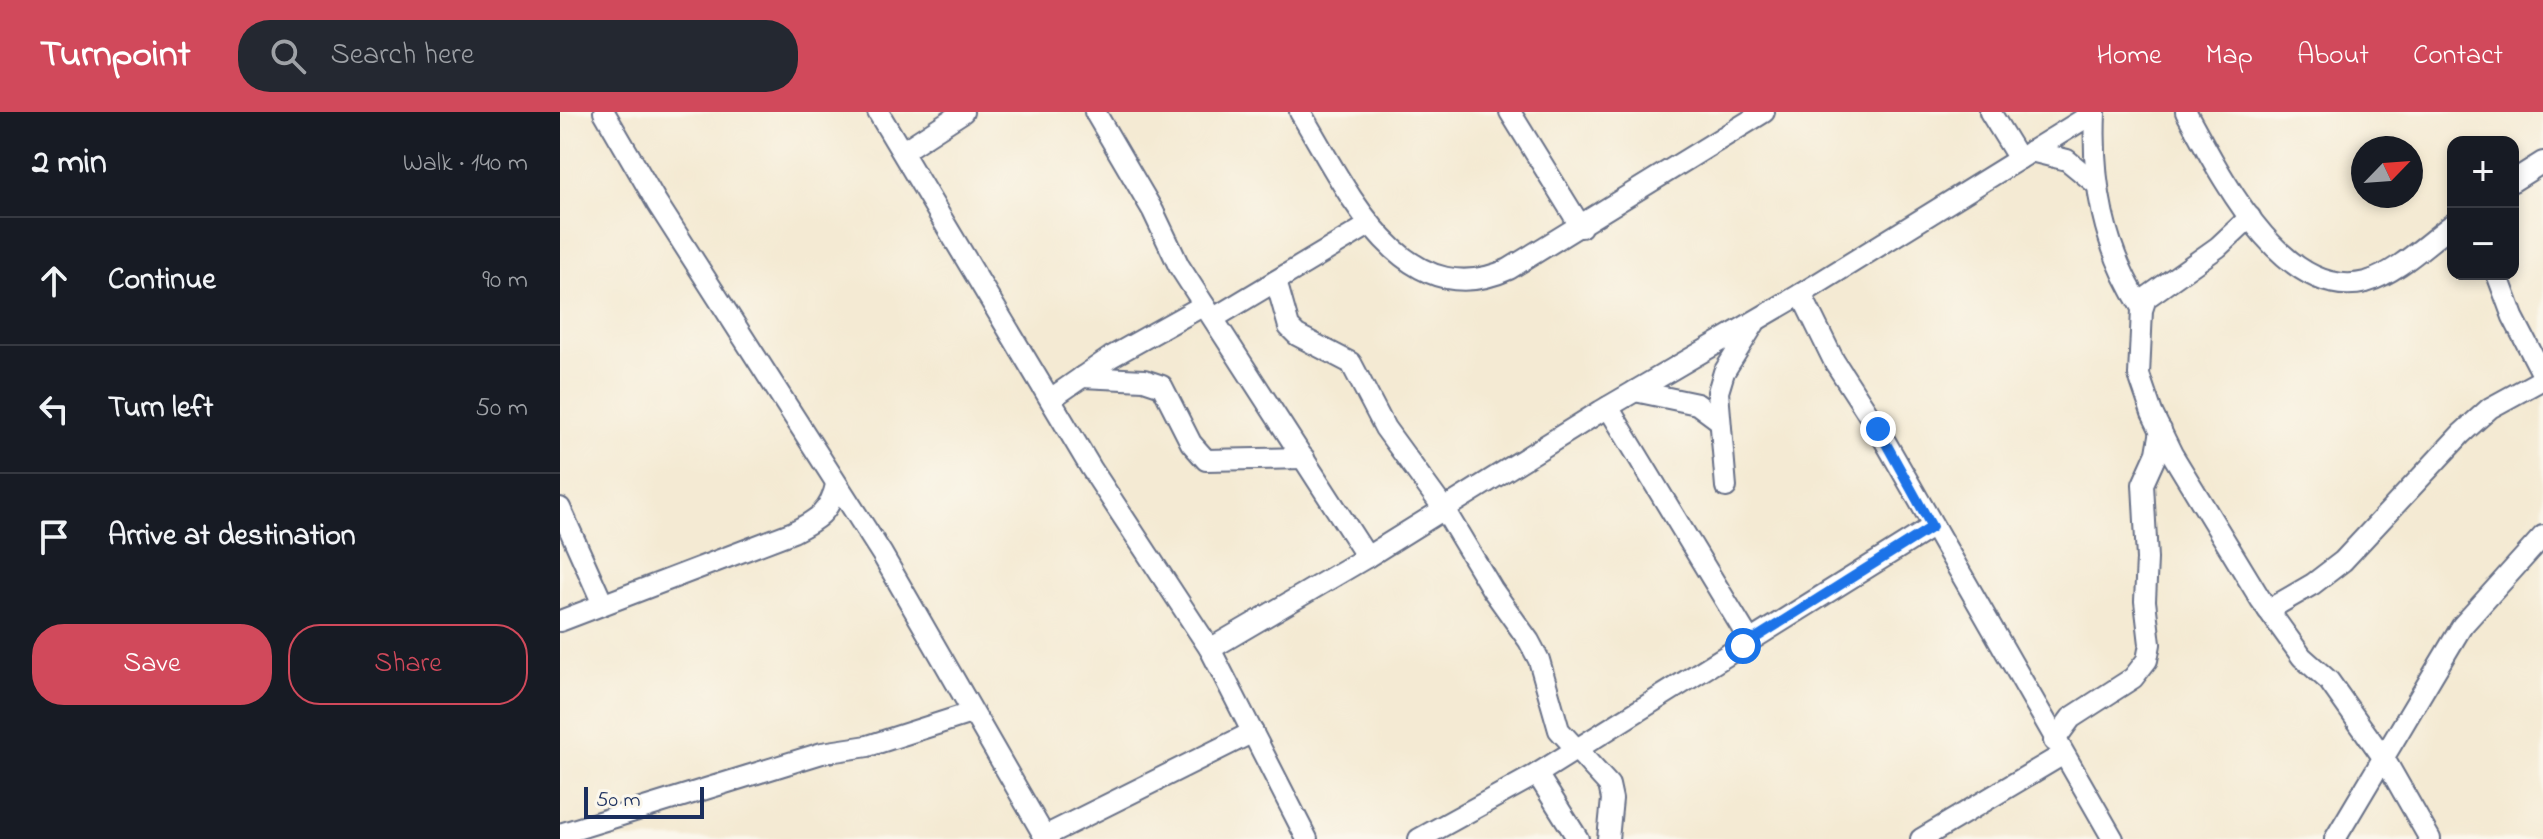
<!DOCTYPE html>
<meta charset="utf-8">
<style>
body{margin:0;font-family:"Indie Flower",sans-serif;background:#242831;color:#f1f3f6}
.controls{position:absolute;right:24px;top:24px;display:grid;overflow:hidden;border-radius:16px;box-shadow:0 4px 12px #0003}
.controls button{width:72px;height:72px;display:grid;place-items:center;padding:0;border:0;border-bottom:2px solid #363941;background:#171b24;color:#f1f3f6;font:40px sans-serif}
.compass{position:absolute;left:1791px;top:24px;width:72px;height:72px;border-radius:50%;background:#171b24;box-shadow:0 4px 12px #0003;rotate:65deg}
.scale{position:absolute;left:24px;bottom:20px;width:120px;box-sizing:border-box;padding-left:8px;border:4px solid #1b2f5e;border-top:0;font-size:22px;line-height:28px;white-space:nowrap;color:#1b2f5e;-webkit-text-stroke:6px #fbf7ec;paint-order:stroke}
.stop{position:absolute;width:24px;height:24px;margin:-18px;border:6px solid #1a73e8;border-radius:50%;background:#fff}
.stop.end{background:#1a73e8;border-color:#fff;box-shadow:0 2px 8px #0008}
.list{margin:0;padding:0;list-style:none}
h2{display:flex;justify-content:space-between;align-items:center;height:104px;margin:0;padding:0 32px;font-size:34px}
h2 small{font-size:26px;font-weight:400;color:#9ea1a6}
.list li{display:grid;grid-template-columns:52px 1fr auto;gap:24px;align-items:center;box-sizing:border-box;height:128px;padding:0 32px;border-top:2px solid #363941}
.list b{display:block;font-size:30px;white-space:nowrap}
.list em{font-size:26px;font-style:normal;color:#9ea1a6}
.actions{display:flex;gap:16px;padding:24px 32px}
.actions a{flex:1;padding:18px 0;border:2px solid #d1495b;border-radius:32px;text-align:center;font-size:28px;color:#d1495b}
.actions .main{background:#d1495b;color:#fff}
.icon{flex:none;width:44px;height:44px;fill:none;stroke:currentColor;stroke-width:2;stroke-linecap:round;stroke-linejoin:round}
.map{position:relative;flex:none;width:1983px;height:727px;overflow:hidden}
header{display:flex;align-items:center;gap:48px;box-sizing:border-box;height:112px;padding:0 40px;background:#d1495b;color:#fff}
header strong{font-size:38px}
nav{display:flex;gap:44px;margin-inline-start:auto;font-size:28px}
.search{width:560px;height:72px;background:#242831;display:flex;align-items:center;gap:20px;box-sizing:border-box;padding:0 28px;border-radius:32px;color:#9ea1a6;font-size:30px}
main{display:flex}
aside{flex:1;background:#171b24}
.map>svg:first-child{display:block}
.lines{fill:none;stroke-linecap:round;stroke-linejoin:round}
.minor-casing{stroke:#677087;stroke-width:24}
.minor{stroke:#fff;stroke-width:20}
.route{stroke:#1a73e8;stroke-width:10}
</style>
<header>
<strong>Turnpoint</strong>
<div class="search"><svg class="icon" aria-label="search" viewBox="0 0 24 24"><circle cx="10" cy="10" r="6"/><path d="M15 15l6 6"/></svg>Search here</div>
<nav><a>Home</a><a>Map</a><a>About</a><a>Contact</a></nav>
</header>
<main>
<aside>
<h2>2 min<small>Walk · 140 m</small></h2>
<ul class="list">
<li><svg class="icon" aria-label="ahead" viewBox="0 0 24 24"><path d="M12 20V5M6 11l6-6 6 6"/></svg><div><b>Continue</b></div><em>90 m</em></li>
<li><svg class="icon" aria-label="left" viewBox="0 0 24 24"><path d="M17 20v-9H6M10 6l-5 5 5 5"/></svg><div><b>Turn left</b></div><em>50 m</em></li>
<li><svg class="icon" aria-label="arrive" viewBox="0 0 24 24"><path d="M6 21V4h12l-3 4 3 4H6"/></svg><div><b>Arrive at destination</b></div></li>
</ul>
<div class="actions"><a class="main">Save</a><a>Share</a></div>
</aside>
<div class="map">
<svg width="1983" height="727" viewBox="0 0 1983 727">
<rect width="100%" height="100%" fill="#fbf7ec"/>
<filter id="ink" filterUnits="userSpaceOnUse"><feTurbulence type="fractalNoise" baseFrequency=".0125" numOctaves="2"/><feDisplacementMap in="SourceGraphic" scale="16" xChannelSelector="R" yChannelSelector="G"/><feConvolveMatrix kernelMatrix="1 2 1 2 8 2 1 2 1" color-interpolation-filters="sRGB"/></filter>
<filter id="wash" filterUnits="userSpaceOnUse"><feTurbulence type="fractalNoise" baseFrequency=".006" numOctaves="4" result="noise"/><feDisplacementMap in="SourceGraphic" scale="32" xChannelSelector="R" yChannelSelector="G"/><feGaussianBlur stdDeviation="1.8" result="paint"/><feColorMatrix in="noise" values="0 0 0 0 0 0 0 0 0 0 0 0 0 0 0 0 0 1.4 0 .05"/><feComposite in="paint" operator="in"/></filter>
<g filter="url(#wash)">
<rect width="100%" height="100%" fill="#f4ead3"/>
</g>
<g filter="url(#ink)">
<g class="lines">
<g class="minor-casing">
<g id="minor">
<path d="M44,0l53,91 225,351 164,285"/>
<path d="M318,0l213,356 119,181 97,190"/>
<path d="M535,0l58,99 26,55 188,291"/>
<path d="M740,0c45,74 102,206 209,157l255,-157"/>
<path d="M950,0l71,115"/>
<path d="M1430,0l29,47"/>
<path d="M1626,0c32,58 96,191 180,170 31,-9 61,-39 87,-58"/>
<path d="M1535,1c-3,70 8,134 47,195"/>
<path d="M343,39l60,-39"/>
<path d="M1471,39l36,9 28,23"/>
<path d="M1953,69l30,-19"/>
<path d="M1690,105l-32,30 -72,51 -4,12 -3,65 13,38 20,41 89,146 41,57 27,24 56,79 45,79"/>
<path d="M1937,162l16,43 30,58"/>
<path d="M716,169l13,46 8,8 54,28 34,65 59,81 48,80 37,52 10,19 20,70 50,55 3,14 -4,40"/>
<path d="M1241,182l33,67 44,68 235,410"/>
<path d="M654,206l155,-93"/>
<path d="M522,265l62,3 18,6 29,57 15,17 98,-2"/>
<path d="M1075,279l62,13 23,17"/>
<path d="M492,286l59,-41 93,-52"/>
<path d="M1048,295l142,234"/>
<path d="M1166,375l-8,-95 6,-20 30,-48"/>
<path d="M0,396l42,94"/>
<path d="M1708,498l45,-26 30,-23 118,-127 29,-26 53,-29"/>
<path d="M0,509l233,-89c24,-12 37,-20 43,-47"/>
<path d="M650,537l157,-92 234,-146 200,-117 294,-182"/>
<path d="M1494,629l17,-23 62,-40 14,-18 3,-16 -5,-43 2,-42 -4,-75 14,-31 4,-23"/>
<path d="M977,662l41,65"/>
<path d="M0,722l262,-81 46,-7 103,-33"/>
<path d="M485,724l208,-104"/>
<path d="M859,727l118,-65 395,-247"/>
<path d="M1361,727l141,-84"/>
<path d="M1775,727l127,-213 81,-90"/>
</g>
</g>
<use href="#minor" class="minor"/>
</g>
</g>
<g class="lines" filter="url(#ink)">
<path class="route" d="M1183,534l189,-119 -54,-98"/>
</g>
</svg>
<div class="controls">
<button>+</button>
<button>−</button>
</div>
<svg class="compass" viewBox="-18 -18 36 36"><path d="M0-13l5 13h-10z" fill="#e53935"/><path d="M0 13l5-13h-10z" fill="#9ea1a6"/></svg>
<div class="scale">50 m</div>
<div class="stop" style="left:1183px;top:534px"></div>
<div class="stop end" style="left:1318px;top:317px"></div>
</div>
</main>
